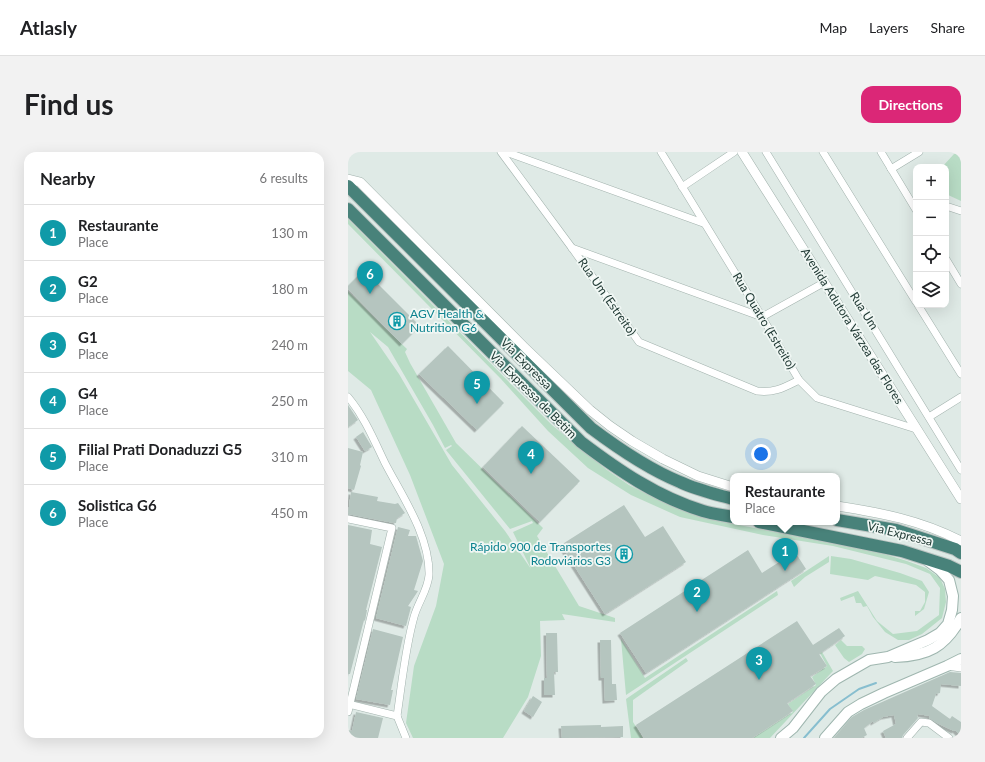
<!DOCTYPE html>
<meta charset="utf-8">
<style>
body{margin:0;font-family:Lato,sans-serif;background:#f2f2f2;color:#202124}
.controls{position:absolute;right:12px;top:12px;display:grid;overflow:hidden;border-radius:8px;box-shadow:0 4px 16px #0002}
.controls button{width:36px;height:36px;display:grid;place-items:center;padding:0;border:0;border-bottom:1px solid #e0e0e0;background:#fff;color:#202124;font:20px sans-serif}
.you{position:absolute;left:413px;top:302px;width:14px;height:14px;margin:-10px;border:3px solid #fff;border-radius:50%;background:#1a73e8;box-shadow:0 0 0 6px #1a73e833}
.badge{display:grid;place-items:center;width:26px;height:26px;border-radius:50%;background:#db2777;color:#fff;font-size:13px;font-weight:700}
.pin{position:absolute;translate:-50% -33px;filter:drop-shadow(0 1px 2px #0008)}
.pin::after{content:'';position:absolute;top:21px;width:14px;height:12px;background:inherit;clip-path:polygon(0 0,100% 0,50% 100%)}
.popup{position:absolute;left:382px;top:321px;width:110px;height:52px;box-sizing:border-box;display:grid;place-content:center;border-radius:8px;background:#fff;filter:drop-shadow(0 1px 3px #0005);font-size:13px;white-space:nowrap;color:#757577}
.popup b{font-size:15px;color:#202124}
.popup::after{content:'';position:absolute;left:50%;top:100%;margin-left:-8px;border:8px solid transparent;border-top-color:#fff}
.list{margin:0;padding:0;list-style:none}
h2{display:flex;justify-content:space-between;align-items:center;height:52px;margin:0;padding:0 16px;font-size:17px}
h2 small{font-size:13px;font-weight:400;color:#757577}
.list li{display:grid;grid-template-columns:26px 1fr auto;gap:12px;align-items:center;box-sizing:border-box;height:56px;padding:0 16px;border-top:1px solid #e0e0e0}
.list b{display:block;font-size:15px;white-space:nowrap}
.list p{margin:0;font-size:13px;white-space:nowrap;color:#757577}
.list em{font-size:13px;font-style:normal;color:#757577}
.icon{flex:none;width:22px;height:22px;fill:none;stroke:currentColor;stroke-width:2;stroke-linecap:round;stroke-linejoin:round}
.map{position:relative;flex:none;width:613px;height:586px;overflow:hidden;border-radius:12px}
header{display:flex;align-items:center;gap:24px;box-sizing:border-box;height:56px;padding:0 20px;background:#fff;border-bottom:1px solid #e0e0e0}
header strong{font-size:19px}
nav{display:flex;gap:22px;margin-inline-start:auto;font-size:14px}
.intro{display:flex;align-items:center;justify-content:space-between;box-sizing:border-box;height:96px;padding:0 24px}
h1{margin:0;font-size:28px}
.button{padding:10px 18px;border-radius:12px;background:#db2777;color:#fff;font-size:14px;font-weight:700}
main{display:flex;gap:24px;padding:0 24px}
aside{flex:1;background:#fff;border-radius:12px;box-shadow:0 4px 16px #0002}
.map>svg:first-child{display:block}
.green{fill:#b8dcc5;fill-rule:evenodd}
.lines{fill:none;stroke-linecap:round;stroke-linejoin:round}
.stream{stroke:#87becf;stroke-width:2}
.building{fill:#b5c5bf;filter:url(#shadow)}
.minor-casing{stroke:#a2b2ad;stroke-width:8}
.tertiary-casing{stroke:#a2b2ad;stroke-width:10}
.secondary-casing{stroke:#9fb6af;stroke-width:12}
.trunk-casing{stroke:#bcc4c2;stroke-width:14}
.minor{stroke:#fff;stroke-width:7}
.tertiary{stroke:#fff;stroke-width:9}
.secondary{stroke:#fff;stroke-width:10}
.trunk{stroke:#48827a;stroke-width:12}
.labels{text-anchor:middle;stroke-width:3.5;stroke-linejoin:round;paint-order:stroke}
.street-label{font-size:12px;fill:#213a35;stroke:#f0f7f4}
.culture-label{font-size:12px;fill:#0d838f;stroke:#f0f7f4;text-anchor:start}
</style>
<header>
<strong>Atlasly</strong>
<nav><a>Map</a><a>Layers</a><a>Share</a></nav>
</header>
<div class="intro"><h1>Find us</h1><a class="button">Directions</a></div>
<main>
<aside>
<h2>Nearby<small>6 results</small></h2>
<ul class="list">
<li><span class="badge" style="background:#0f9aa8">1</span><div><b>Restaurante</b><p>Place</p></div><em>130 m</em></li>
<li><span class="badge" style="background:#0f9aa8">2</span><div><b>G2</b><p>Place</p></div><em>180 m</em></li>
<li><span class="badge" style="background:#0f9aa8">3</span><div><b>G1</b><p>Place</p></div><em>240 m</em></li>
<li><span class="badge" style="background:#0f9aa8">4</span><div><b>G4</b><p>Place</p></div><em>250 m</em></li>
<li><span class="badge" style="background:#0f9aa8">5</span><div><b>Filial Prati Donaduzzi G5</b><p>Place</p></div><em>310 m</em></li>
<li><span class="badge" style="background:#0f9aa8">6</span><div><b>Solistica G6</b><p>Place</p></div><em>450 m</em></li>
</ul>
</aside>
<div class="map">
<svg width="613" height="586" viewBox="0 0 613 586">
<defs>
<filter id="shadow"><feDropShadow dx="-2.5" dy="2.5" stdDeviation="0" flood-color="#0004"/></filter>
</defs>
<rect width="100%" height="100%" fill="#dfeae6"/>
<g class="green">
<path d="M613,1v48l-15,-7v-27h-4l12,-13z"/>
<path d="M0,67l163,165 41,41 29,24 26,21 22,15 24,12 49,19 21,6 152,29 32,10 19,7 14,10 5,11 1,13 -4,16 -20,16 -13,6h-11l-13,-8 -12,-15 -6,-11 -4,1 -2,-4h-5l-2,-7 -13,5 -1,-3 18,-7 19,30 16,13 24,-3 22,-16 1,-27 -10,-14 -24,-10 -73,-18 -70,-11 -83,-18 -49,-22 -43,-27 -40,-37 -47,-52 -153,-155z"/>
<path d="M0,139l37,37 22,21 -2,3 5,11 46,80 87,85 -6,8 42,70 36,12v4l-53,-8 3,6 -25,1 1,35 -13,41 -25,41h-90l-7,-15 8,-57 22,-60 8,-42 -34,-89 -39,-85 -23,-19zM22,180l18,15 45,78 12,23 6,-3 1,1 -6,4 64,79 22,-8 1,2 -20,9 18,37 -26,-38 -53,-66 -53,-91z"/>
<path d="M481,404v6l-24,15 -11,10 -3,-6z"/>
<path d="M483,404l20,3 49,14 22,8 7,11 -5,17 -9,7v-5h5l5,-9v-10l-9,-7 -41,-9 -7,4 -38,-6z"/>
<path d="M429,439l1,4 -152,100 -5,-56 24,39z"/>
<path d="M493,488l6,6h15l3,3 -3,5 -13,8 -5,-4 -9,-13z"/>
<path d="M474,500l11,19 -63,67h-17l40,-26 -5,-8 28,-19 -4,-8 15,-11 -7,-13z"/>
<path d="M338,506l2,3 -55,39v22l10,16h-12l-5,-39z"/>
</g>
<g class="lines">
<path class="stream" d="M456,586l26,-29 29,-20 17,-6"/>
</g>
<g class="building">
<path d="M16,118l56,56 -18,18 -54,-55v-3z"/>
<path d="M100,194l56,57 -27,27 -58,-56z"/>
<path d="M0,253l10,15 -10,7z"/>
<path d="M174,274l58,55 -40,41 -57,-55z"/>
<path d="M15,280l9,15 -7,4 -9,-14z"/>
<path d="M0,296l15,4 -3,13 1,1 -7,24 -6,-2z"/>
<path d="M3,340l27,5 -1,4 18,3 3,-1 7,10 -8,5 -1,5h-2l-46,-9z"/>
<path d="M276,353l21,32 18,-11 23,36 -81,52 -44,-69z"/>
<path d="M0,373l24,5 -2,14 12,3 -16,63h1l-2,11 -1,-1 -14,54h-2z"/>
<path d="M50,375l12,3 -2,6h8l7,25 -9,29 4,1 -10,15 3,1 -5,19 -30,-8z"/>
<path d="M400,398l14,23 33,-21 11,17 -160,104 -26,-40z"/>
<path d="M449,469l16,24 26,-17 6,8 -26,18 8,12 -17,10 6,8 -29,19 6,8 -41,27h-108l-8,-13z"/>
<path d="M25,477l30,8 -12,53h2l-3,15 -34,-6z"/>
<path d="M198,481h11l1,39h-4l1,23h-11v-17h3z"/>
<path d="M252,488h11l1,44h4l1,16 -12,1 -1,-23h-3z"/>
<path d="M602,520l11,1v13l-20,-2 -1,9 -4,1 -4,12 18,13 2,-3 9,6v14l-6,-6 -1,1 -15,-7 -10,-6 1,-2 -12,-2 -1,2 1,2 -15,17 -1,3h-16l-3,-7 13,-7 -2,-9 -11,2 -10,6v-2l-9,7 3,7 -6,3h-27l18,-21 12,-7z"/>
<path d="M185,544l9,6 -9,15 -9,-6z"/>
<path d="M8,560l27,6 -5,20h-30v-8l4,1z"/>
<path d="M253,573v2l22,-1v11l-61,1 -1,-12z"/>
</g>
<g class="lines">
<g class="minor-casing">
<g id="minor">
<path d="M153,0l71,96 67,94 118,49c18,2 26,-3 42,-11"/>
<path d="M158,0l197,71"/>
<path d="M313,0l101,165 37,63 18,18 99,31"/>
<path d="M418,0l195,318"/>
<path d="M475,0l93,150"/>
<path d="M533,0l35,58"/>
<path d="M543,17l28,-17"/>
<path d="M334,35l52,-35"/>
<path d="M598,54l15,5"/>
<path d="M224,96l190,69 63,-35"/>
<path d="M598,107l15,25"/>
<path d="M570,153l43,69"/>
<path d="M0,245c16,19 26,43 37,66 17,33 45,73 44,112 -1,15 -11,27 -15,42 -9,32 -12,66 -17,99"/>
<path d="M581,265l32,-20"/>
<path d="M0,367l44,9 -44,184"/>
<path d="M599,514l14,2"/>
<path d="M0,552l49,12"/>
<path d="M49,564l9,22"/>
<path d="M559,586l14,-16 8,1 20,15"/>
</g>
</g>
<g class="tertiary-casing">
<g id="tertiary">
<path d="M394,0l219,347"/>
<path d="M0,27l12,3 163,164 67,64 20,16 22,15 31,18 35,17 35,11"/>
<path d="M489,354c45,7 83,14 124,35"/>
</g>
</g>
<g class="secondary-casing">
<g id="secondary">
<path d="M547,505c33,-1 50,-10 66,-39"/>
<path d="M433,586l12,-10 28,-36 15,-13 33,-19 19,-3 40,-17 12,-7 8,-9 4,-14 1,-14 -4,-16 -9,-10 -12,-9"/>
<path d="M477,586l23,-26 13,-8 23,-11 63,-27 14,-7"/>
</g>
</g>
<g class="trunk-casing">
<g id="trunk">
<path d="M0,34l243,242c28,21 57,41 89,54 17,8 35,12 53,17"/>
<path d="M0,57l233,233c37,28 76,55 122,69 10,3 20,4 30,6"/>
<path d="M489,368l59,10 59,19 6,4"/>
<path d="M411,370l143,29 47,15 12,6"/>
</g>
</g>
<use href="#minor" class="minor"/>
<use href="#tertiary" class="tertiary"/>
<use href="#secondary" class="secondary"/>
<use href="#trunk" class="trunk"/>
</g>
<defs>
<g id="building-ring" transform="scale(0.9)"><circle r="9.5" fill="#f0f7f4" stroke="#0f9aa8" stroke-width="1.5"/><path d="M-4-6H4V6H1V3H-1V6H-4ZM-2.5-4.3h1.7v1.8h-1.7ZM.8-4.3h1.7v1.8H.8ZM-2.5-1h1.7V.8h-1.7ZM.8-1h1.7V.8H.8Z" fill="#0f9aa8"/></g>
</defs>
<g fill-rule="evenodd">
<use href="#building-ring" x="49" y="169"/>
<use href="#building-ring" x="276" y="402"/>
</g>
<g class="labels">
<g class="street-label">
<text transform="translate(259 145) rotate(55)" y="4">Rua Um (Estreito)</text>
<text transform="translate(516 159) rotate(58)" y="4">Rua Um</text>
<text transform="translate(416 169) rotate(59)" y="4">Rua Quatro (Estreito)</text>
<text transform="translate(504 174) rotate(58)" y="4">Avenida Adutora Várzea das Flores</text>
<text transform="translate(178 212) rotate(45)" y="4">Via Expressa</text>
<text transform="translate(185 243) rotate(45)" y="4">Via Expressa de Betim</text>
<text transform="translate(552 382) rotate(14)" y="4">Via Expressa</text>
</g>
<g class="culture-label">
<text x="62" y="166">AGV Health &amp;<tspan x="62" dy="14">Nutrition G6</tspan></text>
<text x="263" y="399" text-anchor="end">Rápido 900 de Transportes<tspan x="263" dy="14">Rodoviários G3</tspan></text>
</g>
</g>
</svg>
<div class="controls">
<button>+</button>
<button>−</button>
<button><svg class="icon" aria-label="locate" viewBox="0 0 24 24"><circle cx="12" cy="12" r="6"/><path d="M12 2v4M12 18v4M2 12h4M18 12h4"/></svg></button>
<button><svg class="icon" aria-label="layers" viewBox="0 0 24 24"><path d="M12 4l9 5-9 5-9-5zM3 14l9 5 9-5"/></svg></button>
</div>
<div class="you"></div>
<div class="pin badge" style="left:437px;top:419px;background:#0f9aa8">1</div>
<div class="popup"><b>Restaurante</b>Place</div>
<div class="pin badge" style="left:349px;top:460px;background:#0f9aa8">2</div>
<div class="pin badge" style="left:411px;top:528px;background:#0f9aa8">3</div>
<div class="pin badge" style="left:183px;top:322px;background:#0f9aa8">4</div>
<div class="pin badge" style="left:129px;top:252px;background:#0f9aa8">5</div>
<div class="pin badge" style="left:22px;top:142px;background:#0f9aa8">6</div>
</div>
</main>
